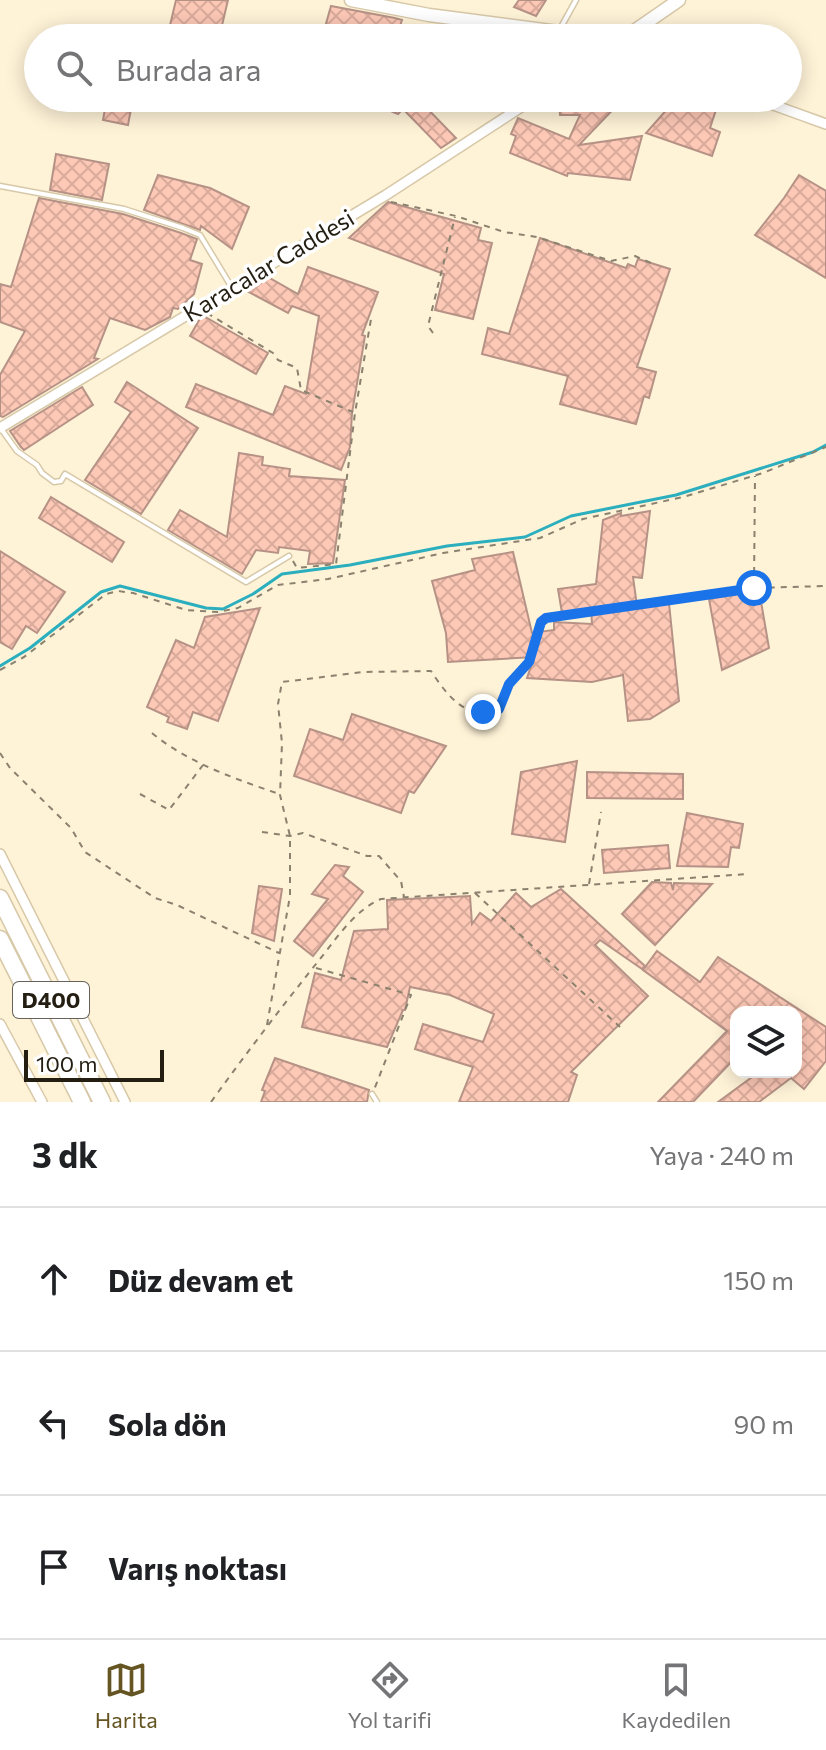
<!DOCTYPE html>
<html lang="tr">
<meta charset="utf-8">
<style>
body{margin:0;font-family:Commissioner,sans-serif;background:#f6f6f6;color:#202124}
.controls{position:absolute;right:24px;bottom:24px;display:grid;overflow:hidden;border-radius:16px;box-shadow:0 4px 20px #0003}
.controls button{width:72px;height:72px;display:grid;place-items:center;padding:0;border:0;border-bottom:2px solid #e0e0e0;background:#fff;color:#202124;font:40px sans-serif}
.scale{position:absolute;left:24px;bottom:20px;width:140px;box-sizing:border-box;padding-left:8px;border:4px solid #241e12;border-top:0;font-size:22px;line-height:28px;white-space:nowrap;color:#241e12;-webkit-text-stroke:6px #fff;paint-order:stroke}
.stop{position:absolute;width:24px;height:24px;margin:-18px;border:6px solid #1a73e8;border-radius:50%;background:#fff}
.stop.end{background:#1a73e8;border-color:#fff;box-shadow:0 2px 8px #0008}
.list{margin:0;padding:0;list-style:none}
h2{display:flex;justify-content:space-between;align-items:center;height:104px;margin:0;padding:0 32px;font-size:34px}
h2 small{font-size:26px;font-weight:400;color:#757577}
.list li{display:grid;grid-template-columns:52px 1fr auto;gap:24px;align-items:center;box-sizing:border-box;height:144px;padding:0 32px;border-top:2px solid #e0e0e0}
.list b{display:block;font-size:30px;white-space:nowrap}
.list em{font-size:26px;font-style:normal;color:#757577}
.icon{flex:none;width:44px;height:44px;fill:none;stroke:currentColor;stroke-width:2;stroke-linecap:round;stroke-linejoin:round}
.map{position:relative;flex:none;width:826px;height:1102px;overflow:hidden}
.search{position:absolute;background:#fff;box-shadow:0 4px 20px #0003;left:24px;right:24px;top:24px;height:88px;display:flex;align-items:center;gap:20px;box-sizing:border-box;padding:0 28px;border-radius:44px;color:#757577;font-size:30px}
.sheet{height:536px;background:#fff}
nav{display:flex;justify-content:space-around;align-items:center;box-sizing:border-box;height:112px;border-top:2px solid #e0e0e0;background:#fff;font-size:22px;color:#757577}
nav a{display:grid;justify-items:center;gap:4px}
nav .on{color:#655522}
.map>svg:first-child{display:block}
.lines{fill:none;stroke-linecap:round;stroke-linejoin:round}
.stream{stroke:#2bafbe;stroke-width:3}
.building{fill:url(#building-cross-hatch);stroke:#b69286;stroke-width:2}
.lane-casing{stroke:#d7c8a8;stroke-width:7}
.street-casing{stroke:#d7c8a8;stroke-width:12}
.secondary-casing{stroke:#d7c8a8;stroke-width:15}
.highway-casing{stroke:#d7c8a8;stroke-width:19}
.path{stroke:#8a816e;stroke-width:2;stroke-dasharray:6 6;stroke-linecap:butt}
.lane{stroke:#fff;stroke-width:4}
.street{stroke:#fff;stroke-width:9}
.secondary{stroke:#fff;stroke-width:12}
.highway{stroke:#fff;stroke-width:16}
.route{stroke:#1a73e8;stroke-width:10}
.labels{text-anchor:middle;stroke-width:7;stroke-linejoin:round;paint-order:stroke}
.shield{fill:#fff;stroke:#666259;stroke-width:2}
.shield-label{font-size:22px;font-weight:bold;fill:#241e12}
.street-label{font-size:24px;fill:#241e12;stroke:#fff}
</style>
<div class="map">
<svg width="826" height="1102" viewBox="0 0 826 1102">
<defs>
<pattern id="building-cross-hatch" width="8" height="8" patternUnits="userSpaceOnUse" patternTransform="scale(2)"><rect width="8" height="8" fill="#fdc8b6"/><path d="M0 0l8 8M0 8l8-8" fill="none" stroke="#d9ab9b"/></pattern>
</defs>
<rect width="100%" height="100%" fill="#fef2d7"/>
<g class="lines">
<path class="stream" d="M0,666l30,-18 71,-56 19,-6 86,22 17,1 30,-15 29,-20 68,-9 97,-19 78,-9 46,-21 105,-21 137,-43 13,-7"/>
</g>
<g class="building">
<path d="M176,0h52l-9,38h-52z"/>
<path d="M519,0h27l-10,16 -22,-9z"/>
<path d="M331,6l64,12 7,2 -2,6 33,12h-111z"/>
<path d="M107,98h26l-5,27 -25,-5z"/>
<path d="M211,98h36l-3,12 -33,-10z"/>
<path d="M360,98h50l-4,10 13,-8 37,38 -15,10 -38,-39 -5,5z"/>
<path d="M559,98h15l1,12 11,-12h38l-45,47 63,-9 -12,44 -62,-7 -1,3 -57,-23 6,-17 -5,-2 7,-16 51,21 11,-24h-20z"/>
<path d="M677,98h43l-10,30 10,4 -8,24 -66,-23z"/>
<path d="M56,154l53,10 -7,36 -52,-10z"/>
<path d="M158,175l52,13 39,19 -17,42 -31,-23 -1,4 -56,-20z"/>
<path d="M799,175l27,16v87l-71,-43 29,-37z"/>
<path d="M39,198l84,16 58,19 16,6 -7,21 12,4 -8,30 -16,15 -5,-1 -3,9 -25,13 -35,-12 -16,40 4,1 -95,58 -3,-1v-41l25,-44 -25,-9v-38l11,3z"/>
<path d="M388,202l93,26 -3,12 14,3 -19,76 -38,-9 9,-36 -95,-36z"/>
<path d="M540,238l86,30 2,-4 7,3 3,-8 32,10 -33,98 19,5 -7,26 -5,-2 -8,28 -76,-20 8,-28 -86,-22 6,-26 21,6z"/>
<path d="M308,267l70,25 -16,43 3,1 -13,77 -2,34 -9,23 -155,-63 10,-23 77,31 12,-29 21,8 13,-78 -27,-10 -4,7 -41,-22 19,-15 32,18z"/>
<path d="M202,315l66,38 -12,21 -66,-38z"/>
<path d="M127,382l71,46 -57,86 -56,-34 46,-68 -16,-10z"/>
<path d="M82,387l11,18 -69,45 -3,-3 -11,-16z"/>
<path d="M239,453l24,4 -1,8 28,4 -1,7 56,4 -12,83 -25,1 2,-13 -31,-4 -1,6 -22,-3 -14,24 -74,-44 12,-20 47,27z"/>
<path d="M51,497l73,45 -12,20 -73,-44z"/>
<path d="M650,511l-8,67 -9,-1 4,29 32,-3 10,98 -29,18 -22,2 -5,-46 -31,7 -65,-4 7,-21 -86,5 -2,-29 -14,-52 43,-11 -3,-11 41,-7 19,81 22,-3v-8l38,2 -1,-16 -29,5 -4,-24 38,-5 7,-64 18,-7v3z"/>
<path d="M0,551l65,41 -28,41 -11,-7 -14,23 -12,-7z"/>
<path d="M759,590l10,58 -47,22 -13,-71z"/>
<path d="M260,608l-42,113 -25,-9 -6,17 -20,-7 2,-5 -22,-10 29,-67 18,8 11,-31z"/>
<path d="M352,714l94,32 -32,47 -5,-2 -8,22 -107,-37 16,-47 33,11z"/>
<path d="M577,761l-12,81 -53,-8 9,-62z"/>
<path d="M587,772l96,2v25l-96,-1z"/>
<path d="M687,813l56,11 -4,24 -8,-1 -3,20 -51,-1z"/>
<path d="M668,845l2,23 -66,5 -2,-23z"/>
<path d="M335,865l14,2 -6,9 20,16 -50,64 -19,-15 34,-42 -16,-5z"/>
<path d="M652,882l19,1 2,7 1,-7 38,1 -57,61 -33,-31z"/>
<path d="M259,886l23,3 -8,52 -22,-8z"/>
<path d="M561,889l84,77 -3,3 -42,-29 -5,5 53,51 -77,76 6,3 -9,27h-109l14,-35 -58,-18 8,-25 60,18 11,-28 -44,-19 -40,-8 -5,23h-2l-16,37 -85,-20 13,-54 26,7 13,-49 34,-2 -1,-29 83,-4 2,28 8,-11 11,8 25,-28 15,14z"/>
<path d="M657,951l43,31 18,-25 108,70v34l-22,28 -13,-11 -32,24h-41l41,-30h37v-60h-60v45l-43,45h-35l69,-71 -84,-61z"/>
<path d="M275,1058l94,32 -2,12h-106l4,-11 -3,-1z"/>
</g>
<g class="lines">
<g class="lane-casing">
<g id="lane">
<path d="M560,29l16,-29"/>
<path d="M0,186l124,23 59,19 17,7 31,51"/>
<path d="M2,430l15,21 20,14 5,8 12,9 7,-1 4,-7 181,108 43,-26"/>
<path d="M372,1094l5,8"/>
</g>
</g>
<g class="street-casing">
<g id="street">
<path d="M754,98l72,26"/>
<path d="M0,428l386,-233 149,-97"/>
<path d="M0,854l125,248"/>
<path d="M0,1024l42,78"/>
</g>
</g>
<g class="secondary-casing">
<g id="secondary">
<path d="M351,0l78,15 130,17 29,6"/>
<path d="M624,38l55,-38"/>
</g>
</g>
<g class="highway-casing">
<g id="highway">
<path d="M0,898l102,204"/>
<path d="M0,939l82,163"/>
</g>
</g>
<g class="path">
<path d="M391,202l65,14 48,16 33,5 74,24 24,-5 16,7"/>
<path d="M207,313l66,40 5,7 19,8 4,22 52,22"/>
<path d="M433,333l-5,-7 27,-109"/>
<path d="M293,561l4,7 39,-4 19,-151 16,-94"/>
<path d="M754,585l1,-109"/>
<path d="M0,670l24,-13 82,-63 12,-3 15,2 53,17 32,2 20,-4 40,-23 50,-6 115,-26 97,-15 43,-19 100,-22 80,-24 63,-26"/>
<path d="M152,733c36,30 84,46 127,61"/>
<path d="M0,753l10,15 61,60 14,24 70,46 22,7 102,48"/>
<path d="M140,794l29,16 34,-45"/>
<path d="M262,832l28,4 13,-3 64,23h12l22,25 3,16"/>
<path d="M589,884l12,-72"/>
<path d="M475,893l145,134"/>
<path d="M316,968l95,27 -37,95"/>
<path d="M267,1025l23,-129v-60l-10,-41 2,-52 -4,-39 4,-22 81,-10 68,-1c16,24 35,51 68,38l10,-25 20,-22 12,-40 5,-4 208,-30 72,-2"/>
<path d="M211,1102c34,-47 69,-93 105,-138 19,-23 37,-53 65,-65l367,-25"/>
</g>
<use href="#lane" class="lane"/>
<use href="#street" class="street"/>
<use href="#secondary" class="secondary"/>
<use href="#highway" class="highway"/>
</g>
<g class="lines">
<path class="route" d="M483,712l6,1 10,-4 10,-25 20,-22 12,-40 5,-4 208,-30"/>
</g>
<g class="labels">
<rect class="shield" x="13" y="982" width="76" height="36" rx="6"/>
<g class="shield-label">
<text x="51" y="1008">D400</text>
</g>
<g class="street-label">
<text transform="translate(269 266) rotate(-31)" y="8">Karacalar Caddesi</text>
</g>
</g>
</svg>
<div class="controls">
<button><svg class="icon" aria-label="layers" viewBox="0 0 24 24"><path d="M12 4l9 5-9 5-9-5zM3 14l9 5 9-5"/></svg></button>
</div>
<div class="scale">100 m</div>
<div class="stop" style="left:754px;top:588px"></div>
<div class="stop end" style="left:483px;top:712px"></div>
<div class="search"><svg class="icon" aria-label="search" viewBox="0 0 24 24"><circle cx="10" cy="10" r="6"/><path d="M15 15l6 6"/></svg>Burada ara</div>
</div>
<section class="sheet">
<h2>3 dk<small>Yaya · 240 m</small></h2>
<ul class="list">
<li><svg class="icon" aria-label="ahead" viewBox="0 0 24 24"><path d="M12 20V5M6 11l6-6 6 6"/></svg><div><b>Düz devam et</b></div><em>150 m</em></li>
<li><svg class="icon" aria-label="left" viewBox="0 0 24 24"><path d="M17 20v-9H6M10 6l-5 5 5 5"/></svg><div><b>Sola dön</b></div><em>90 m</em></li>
<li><svg class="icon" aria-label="arrive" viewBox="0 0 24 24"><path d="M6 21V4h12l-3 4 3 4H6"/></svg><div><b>Varış noktası</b></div></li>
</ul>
</section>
<nav>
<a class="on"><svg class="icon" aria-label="map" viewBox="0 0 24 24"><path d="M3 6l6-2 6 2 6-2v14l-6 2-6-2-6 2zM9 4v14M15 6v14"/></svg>Harita</a>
<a><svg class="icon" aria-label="directions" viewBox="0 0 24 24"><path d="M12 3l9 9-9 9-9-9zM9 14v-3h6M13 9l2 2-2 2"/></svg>Yol tarifi</a>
<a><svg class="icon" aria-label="saved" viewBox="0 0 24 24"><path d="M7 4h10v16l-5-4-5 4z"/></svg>Kaydedilen</a>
</nav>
